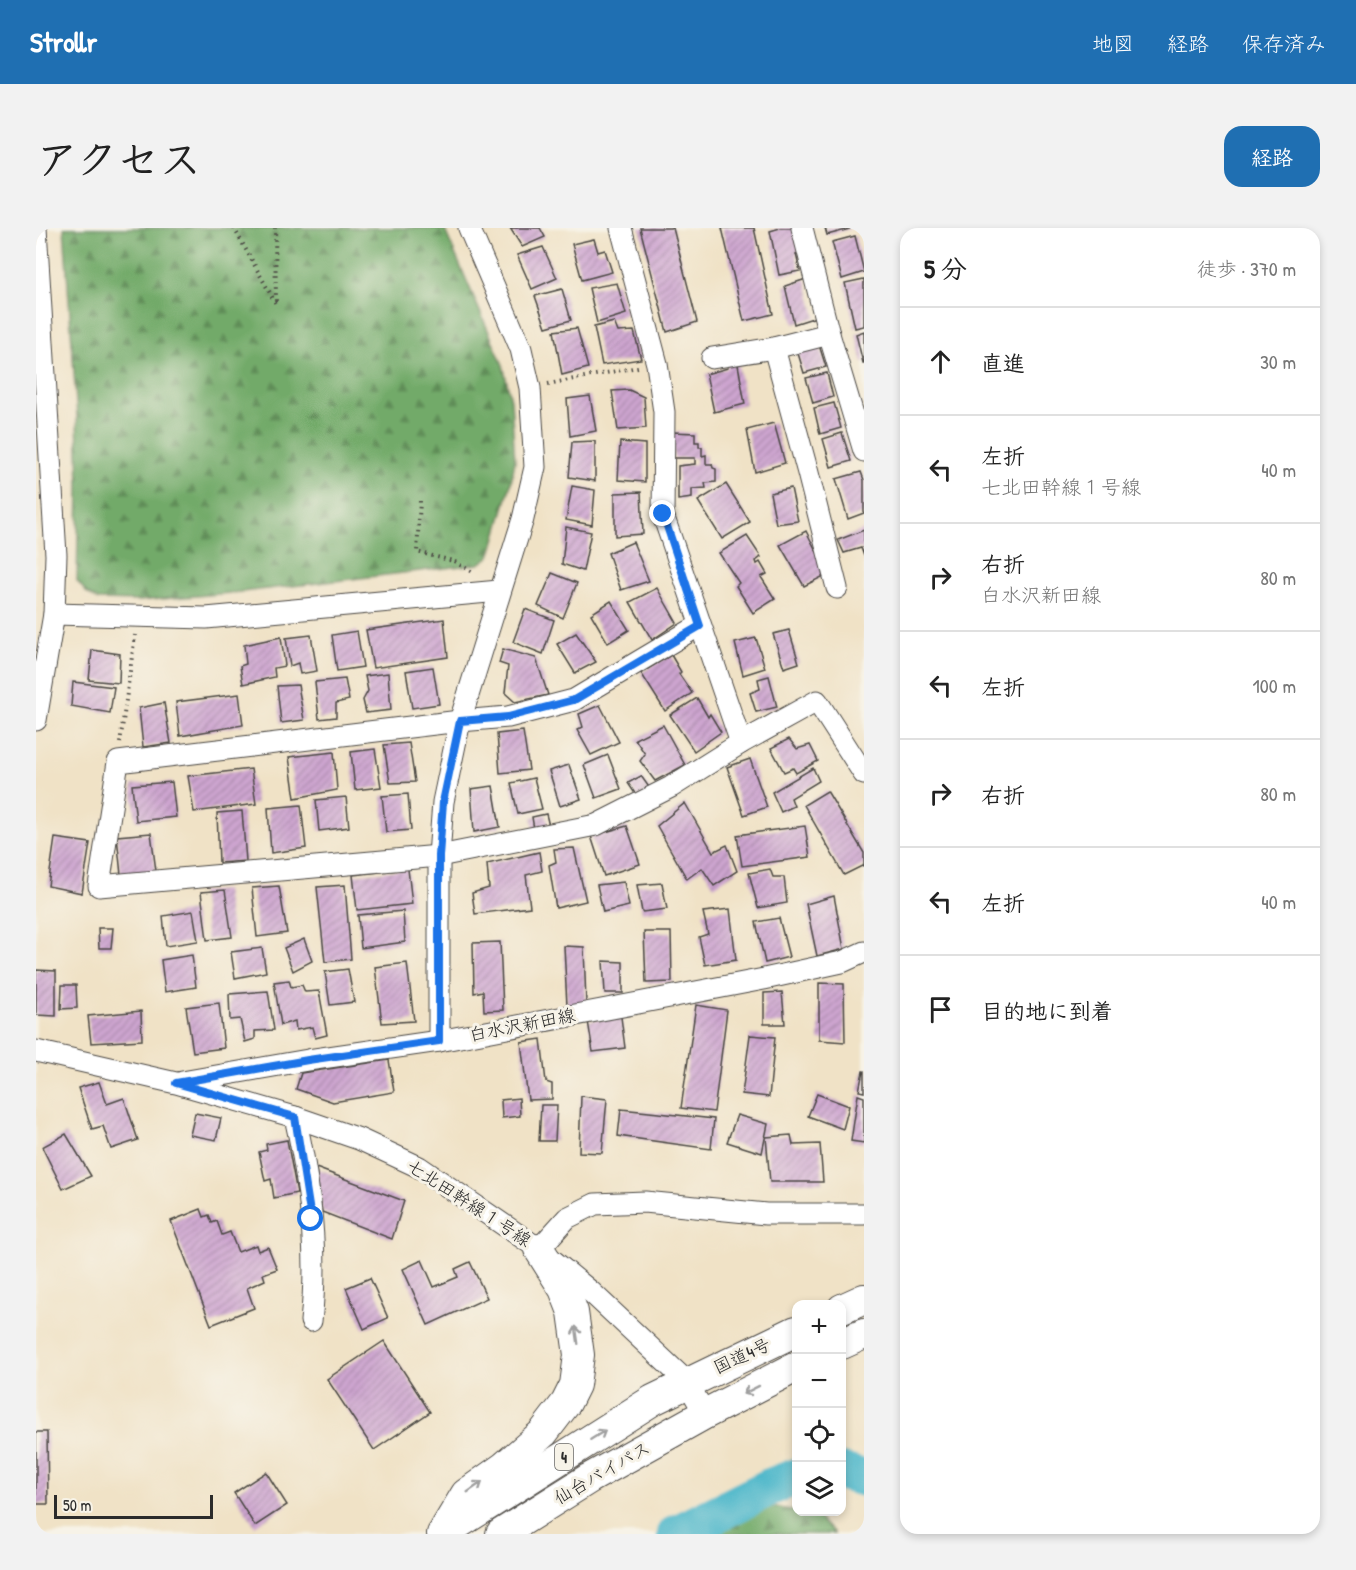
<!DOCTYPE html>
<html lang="ja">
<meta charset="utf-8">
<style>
body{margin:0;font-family:"Patrick Hand","Klee One",sans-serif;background:#f2f2f2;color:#222}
.controls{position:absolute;right:18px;bottom:18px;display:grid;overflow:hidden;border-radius:12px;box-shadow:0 3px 9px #0003}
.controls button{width:54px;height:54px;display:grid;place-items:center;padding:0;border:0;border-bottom:2px solid #e0e0e0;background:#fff;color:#222;font:30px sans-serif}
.scale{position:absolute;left:18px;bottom:15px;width:159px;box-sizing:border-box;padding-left:6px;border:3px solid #2b2b2b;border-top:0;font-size:16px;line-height:21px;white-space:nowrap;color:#2b2b2b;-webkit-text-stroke:4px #f7f3e8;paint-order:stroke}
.stop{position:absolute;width:18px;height:18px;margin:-14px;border:4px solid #1a73e8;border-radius:50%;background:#fff}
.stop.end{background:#1a73e8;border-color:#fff;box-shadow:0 2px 6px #0008}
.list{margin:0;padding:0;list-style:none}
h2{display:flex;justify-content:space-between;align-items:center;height:78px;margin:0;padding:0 24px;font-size:26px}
h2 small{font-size:20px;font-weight:400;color:#767676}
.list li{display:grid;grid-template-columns:39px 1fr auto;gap:18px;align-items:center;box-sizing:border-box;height:108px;padding:0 24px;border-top:2px solid #e0e0e0}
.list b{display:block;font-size:22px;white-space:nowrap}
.list p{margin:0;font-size:20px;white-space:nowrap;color:#767676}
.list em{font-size:20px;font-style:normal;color:#767676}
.icon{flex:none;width:33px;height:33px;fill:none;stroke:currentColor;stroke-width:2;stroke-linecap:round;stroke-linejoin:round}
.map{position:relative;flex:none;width:828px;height:1306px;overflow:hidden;border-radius:18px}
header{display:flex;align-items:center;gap:36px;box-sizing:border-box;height:84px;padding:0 30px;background:#1f6fb2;color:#fff}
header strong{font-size:28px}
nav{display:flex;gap:33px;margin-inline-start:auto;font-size:21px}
.intro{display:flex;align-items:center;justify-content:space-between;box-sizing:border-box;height:144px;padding:0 36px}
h1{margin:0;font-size:42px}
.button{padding:15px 27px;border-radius:18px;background:#1f6fb2;color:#fff;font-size:21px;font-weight:700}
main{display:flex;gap:36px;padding:0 36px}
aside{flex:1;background:#fff;border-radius:18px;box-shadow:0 3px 9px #0003}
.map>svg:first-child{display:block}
.forest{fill:url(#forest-firs);stroke:#4e6a4a;stroke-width:1.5}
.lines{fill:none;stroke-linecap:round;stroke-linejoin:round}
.river{stroke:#4db7ca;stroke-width:38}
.building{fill:url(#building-hatch)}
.minor-casing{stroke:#494642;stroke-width:23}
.highway-casing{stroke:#494642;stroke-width:32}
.path{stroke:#494642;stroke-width:4;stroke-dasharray:1.5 4.5;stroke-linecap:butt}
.minor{stroke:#fff;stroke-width:21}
.highway{stroke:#fff;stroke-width:30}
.oneway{stroke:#a0a0a0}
.route{stroke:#1a73e8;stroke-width:8}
.labels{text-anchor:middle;stroke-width:6;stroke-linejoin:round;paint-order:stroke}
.shield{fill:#f7f3e8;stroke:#686764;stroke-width:1.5}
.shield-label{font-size:16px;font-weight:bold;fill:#2b2b2b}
.street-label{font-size:18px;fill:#2b2b2b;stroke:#f7f3e8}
</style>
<header>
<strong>Strollr</strong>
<nav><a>地図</a><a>経路</a><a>保存済み</a></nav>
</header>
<div class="intro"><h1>アクセス</h1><a class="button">経路</a></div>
<main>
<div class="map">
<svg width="828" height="1306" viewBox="0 0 828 1306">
<defs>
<pattern id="forest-firs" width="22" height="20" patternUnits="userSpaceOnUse" patternTransform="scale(1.5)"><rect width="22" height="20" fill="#72aa69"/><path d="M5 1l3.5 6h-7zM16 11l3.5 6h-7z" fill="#5e8b57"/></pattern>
<pattern id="building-hatch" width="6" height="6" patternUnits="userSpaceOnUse" patternTransform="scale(1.5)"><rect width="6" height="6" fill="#cea5d0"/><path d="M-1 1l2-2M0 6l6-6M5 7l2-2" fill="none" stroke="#a787a9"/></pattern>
</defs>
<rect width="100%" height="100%" fill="#f7f3e8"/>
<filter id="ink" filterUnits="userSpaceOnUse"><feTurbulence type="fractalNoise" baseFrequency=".0167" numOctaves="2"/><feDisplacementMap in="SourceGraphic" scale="12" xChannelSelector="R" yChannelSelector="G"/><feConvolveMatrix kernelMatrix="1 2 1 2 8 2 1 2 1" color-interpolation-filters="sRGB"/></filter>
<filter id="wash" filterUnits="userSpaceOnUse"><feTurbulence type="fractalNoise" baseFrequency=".008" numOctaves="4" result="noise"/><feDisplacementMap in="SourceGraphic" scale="24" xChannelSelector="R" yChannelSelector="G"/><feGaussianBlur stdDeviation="1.35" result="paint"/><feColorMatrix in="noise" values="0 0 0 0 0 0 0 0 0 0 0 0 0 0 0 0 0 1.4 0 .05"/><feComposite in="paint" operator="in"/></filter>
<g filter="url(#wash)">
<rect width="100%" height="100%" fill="#f0e2c6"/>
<g class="forest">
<path d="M28,0h380l59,137 8,35 4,61 -5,26 -17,60 -3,9 -11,8 -237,28 -103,9 -41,-1 -12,-8 -9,-11 2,-94 -2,-70z"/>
<path d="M701,1274l77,11 20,21h-127z"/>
</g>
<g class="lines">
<g class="river">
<path d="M806,1244l22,6"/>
<path d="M640,1306l94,-47 26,-10"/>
</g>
</g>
<g id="blocks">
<g class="building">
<path d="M474,0h30l5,9 -23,10z"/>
<path d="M604,0h33l24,94 -30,10z"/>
<path d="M686,0h32l19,86 -29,7z"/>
<path d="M744,0h16l6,22 -6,4 4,17 -21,4 -9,-44z"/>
<path d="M789,0h25v1l-23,6z"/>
<path d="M819,8l9,36 -22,7 -10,-37z"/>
<path d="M558,11l4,13 7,-2 7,22 -30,8 -10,-36z"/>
<path d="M507,19l14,31 -25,11 -15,-34z"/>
<path d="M770,51l10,38 -22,7 -9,-38z"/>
<path d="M828,51v47l-9,2 -10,-45z"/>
<path d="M581,55l9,31 -29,9 -8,-35z"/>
<path d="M526,61l9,31 -25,7 -11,-31z"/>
<path d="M578,94l4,10 16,-1 7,28 -39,6 -8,-38z"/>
<path d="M541,100l11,40 -26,7 -8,-44z"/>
<path d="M828,103v32h-1l-7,-29z"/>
<path d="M783,117l7,22 -22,6 -7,-23z"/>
<path d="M701,131l8,45 -31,8 -8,-38 22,-6 -2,-7z"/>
<path d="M791,145l6,24 -20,6 -7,-25z"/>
<path d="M593,162l15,7 2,31 -28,2 -6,-39z"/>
<path d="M554,168l6,35 -26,5 -3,-37z"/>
<path d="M798,175l7,25 -21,6 -6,-26z"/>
<path d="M738,195l11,40 -30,9 -8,-42z"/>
<path d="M636,204l23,1v9h4v5h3v9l4,-1v9h6l1,4 3,1v13l-11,1 1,5 -14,1v9l-14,2v-34l17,-2v-6h-21z"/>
<path d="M806,205l9,28 -20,6 -8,-28z"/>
<path d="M559,213v40l-26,-4 3,-35z"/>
<path d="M584,214l25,2v38l-27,-2z"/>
<path d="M825,244l3,8v33l-16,6 -12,-40z"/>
<path d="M690,256l24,38 -28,17 -24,-38z"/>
<path d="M536,258l23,4 -3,35 -26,-5z"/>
<path d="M755,260l7,33 -22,3 -6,-31z"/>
<path d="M605,264l2,42 -28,2v-43z"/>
<path d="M530,299l25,5 -8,39 -21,-7z"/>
<path d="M828,302v26l-3,-8 -17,5 -6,-13z"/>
<path d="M770,303l22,43 -24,12 -24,-41z"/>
<path d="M711,308l14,21 -5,4 1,3 3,-2 7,12 -6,3 14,22 -22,14 -17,-27 3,-3 -20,-30z"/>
<path d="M597,314l16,39 -28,9 -13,-37z"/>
<path d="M516,345l25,10 -14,35 -25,-12z"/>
<path d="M621,360l20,35 -25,17 -22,-38z"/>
<path d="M575,373l18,29 -21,13 -17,-29z"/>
<path d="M489,381l29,11 -11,34 -30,-12z"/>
<path d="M408,391l4,38 -75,11 -7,-38z"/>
<path d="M753,402l10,33 -15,5 -11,-34z"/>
<path d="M321,403l6,36 -26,4 -5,-36z"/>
<path d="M540,405l20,29 -21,11 -18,-29z"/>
<path d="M275,407l6,36 -17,3 -2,-11 -8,3 -4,-28z"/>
<path d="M245,409l4,29 -11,2 1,9 -32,7 -3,-18 6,-2 -2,-19z"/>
<path d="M720,410l9,30 -22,7 -8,-32z"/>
<path d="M467,421l33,9 12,37 -33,7 -10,-9 3,-27 -9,-3z"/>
<path d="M56,422l28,4 -1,29 -30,-3z"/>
<path d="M635,427l10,17 -2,2 13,19 -27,18 -24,-38z"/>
<path d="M397,439l6,37 -27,4 -6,-37z"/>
<path d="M352,445l3,37 -25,3 -3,-13 5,-9 -3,-15z"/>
<path d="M733,448l8,31 -21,5 -6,-19 10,-4 -2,-10z"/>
<path d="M309,451l4,21 -13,3v14l-17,2 -4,-37z"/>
<path d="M37,454l41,5 -4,26 -39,-7z"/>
<path d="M262,457l6,35 -23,3 -4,-37z"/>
<path d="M203,466l4,31 -63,11 -4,-34z"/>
<path d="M661,470l11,19 2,-3 11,18 -27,19 -24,-36z"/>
<path d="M128,475l7,40 -28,4 -4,-39z"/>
<path d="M564,477l19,37 -28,13 -14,-25 6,-3 -4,-13z"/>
<path d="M627,497l22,40 -30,16 -15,-20 5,-7 -10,-15z"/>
<path d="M487,503l6,39 -29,3 -3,-39z"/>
<path d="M753,511l8,10 13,-4 8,16 -22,12 -3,-5 -9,4 -13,-24z"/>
<path d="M373,515l6,39 -25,1 -6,-38z"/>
<path d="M339,521l6,38 -26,3 -4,-38z"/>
<path d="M298,524l3,38 -42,8 -6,-41z"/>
<path d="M572,527l13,34 -25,9 -12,-33z"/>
<path d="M714,531l17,48 -23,8 -17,-48z"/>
<path d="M533,537l12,34 -21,7 -11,-35z"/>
<path d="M777,540l6,13 -28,17 3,8 -13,6 -9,-20z"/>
<path d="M215,541l5,35 -62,8 -6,-36z"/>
<path d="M605,548l10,14 -13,8 -10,-15z"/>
<path d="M498,550l8,31 -24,5 -7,-31z"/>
<path d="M136,554l4,35 -40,4 -4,-36z"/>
<path d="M457,558l7,41 -26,5 -3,-43z"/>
<path d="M791,563l37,62v12l-20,10 -40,-70z"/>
<path d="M372,566l3,36 -25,2 -4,-36z"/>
<path d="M310,569l3,30 -30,4 -3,-31z"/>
<path d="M649,575l28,49 14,-7 10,26 -23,15 -12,-18 -15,11 -30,-53z"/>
<path d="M265,577l5,43 -35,5 -3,-45z"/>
<path d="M206,583l4,50 -27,2 -2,-50z"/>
<path d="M510,586l3,12 -15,3 -2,-12z"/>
<path d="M591,598l13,38 -36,12 -13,-40z"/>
<path d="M769,598l5,31 -68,9 -5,-31z"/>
<path d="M115,605l5,38 -35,4 -4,-39z"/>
<path d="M19,610l35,5 -8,50 -34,-7z"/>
<path d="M538,620l12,53 -30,7 -7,-43 7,-3 -2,-13z"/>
<path d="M503,624l3,19 -16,4 4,32 -55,7 -3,-21 17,-5 -2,-24z"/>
<path d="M372,641l4,35 -55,6 -4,-35z"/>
<path d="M734,641l3,8h11l3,26 -29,5 -9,-35z"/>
<path d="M588,654l5,24 -26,6 -6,-27z"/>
<path d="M626,655l5,26 -25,3 -5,-27z"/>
<path d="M309,657l6,74 -26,3 -8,-75z"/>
<path d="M243,658l8,47 -30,4 -5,-49z"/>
<path d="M189,662l7,47 -25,3 -6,-48z"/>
<path d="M798,668l10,53 -27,7 -11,-52z"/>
<path d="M694,681l6,51 -31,5 -6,-28 9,-3 -5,-22z"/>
<path d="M157,683l5,30 -32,5 -3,-30z"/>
<path d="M367,683l2,31 -44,6 -3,-33z"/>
<path d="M743,690l10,39 -24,6 -9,-41z"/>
<path d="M62,700h15l-2,20h-12z"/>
<path d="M608,704h27l1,50 -26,1z"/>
<path d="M268,711l8,22 -19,10 -9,-23z"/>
<path d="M464,714l3,68 -19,1 -1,-20 -9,2 -1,-50z"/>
<path d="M528,718l20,1 2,57 -19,2z"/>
<path d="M226,720l4,24 -31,6 -4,-26z"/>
<path d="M156,727l4,32 -31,5 -4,-32z"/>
<path d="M567,733l20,1v31h-18z"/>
<path d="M371,735l7,58 -32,2 -7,-56z"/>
<path d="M312,741l6,33 -24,3 -5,-33z"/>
<path d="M0,742l20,1v45l-20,-1z"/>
<path d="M253,752l2,7 11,-2 3,7 14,-1 8,44 -12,3 -3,-11 -16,3 -1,-9 -14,4 -7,-43z"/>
<path d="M783,755l25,1 1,58 -26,-2z"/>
<path d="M26,757h14l1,23 -16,1z"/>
<path d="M232,763l6,39 -19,1v8l-10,3 -5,-23 -10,1 -1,-26z"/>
<path d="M746,764l3,32h-21v-31z"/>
<path d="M183,775l5,45 -31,4 -7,-45z"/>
<path d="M660,777l31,5 -13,102 -33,-4z"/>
<path d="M105,783l1,29 -51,3 -3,-27z"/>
<path d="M585,789l4,31 -32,4 -5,-31z"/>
<path d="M714,807l25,2 -6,60 -27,-3z"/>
<path d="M505,811l5,43 6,2v15l-24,1 -7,-58z"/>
<path d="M353,832l5,32 -61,10 -37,-13 5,-16z"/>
<path d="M827,843h1v21l-5,-1z"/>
<path d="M63,854l8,22 17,-6 14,42 -27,9 -8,-23 -11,3 -14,-41z"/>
<path d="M781,866l32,12 -6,23 -35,-13z"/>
<path d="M822,867l6,2v46l-13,-2z"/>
<path d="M545,868l26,3 -5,54 -23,-1z"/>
<path d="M483,870l1,18 -18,2 -1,-18z"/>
<path d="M505,877h16l-2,36h-16z"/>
<path d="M585,881l93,10 -3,30 -93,-13z"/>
<path d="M159,885l26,5 -5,22 -26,-5z"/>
<path d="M701,887l31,9 -6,29 -35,-11z"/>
<path d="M30,906l25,42 -28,13 -21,-42z"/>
<path d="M755,907l2,10 27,-1 3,38h-53l-4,-45z"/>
<path d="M251,912l10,53 -23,5 -3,-19 -6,2 -6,-29 8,-2 -1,-6z"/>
<path d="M280,940l88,33 -12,38 -70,-27z"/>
<path d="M165,981l3,8 5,-2 3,8 5,-2 5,14 8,-3 8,20 18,-7 2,6 10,-4 9,22 -14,5 2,6 -18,8 7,20 -43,17 -40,-104z"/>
<path d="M386,1032l12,27 24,-10 -3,-8 15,-7 17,36 -59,27 -25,-56z"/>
<path d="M334,1050l18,40 -24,11 -18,-41z"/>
<path d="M348,1113l46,71 -56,38 -47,-71z"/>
<path d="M0,1204h11l1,72h-12z"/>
<path d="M230,1244l21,33 -32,21 -21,-33z"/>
</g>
</g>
</g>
<g filter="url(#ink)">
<use href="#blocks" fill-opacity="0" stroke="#494642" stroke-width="1.5"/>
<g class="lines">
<g class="minor-casing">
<g id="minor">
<path d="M585,0l36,136 7,48 -1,103 78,228"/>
<path d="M766,0l27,106 35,117"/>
<path d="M738,120l34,125 29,115"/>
<path d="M676,130l62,-10 55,-14"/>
<path d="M18,386l152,4 293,-27"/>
<path d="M664,397l-126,75 -66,17 -48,4 -342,41 -19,124 340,-30 157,-31 75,-38 70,-44 76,-42 47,73"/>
<path d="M0,492l18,-106 2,-59 -20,-327"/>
<path d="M403,813v-185l4,-54 17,-81 63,-202 12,-52 -5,-79 -9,-39 -52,-121"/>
<path d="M0,823l140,32 119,34 64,22 60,28 120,82 51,42 97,91 18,32"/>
<path d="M146,854l126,-22 131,-19 325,-62 78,-17 22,-10"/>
<path d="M259,889c15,66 24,137 16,204"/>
<path d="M503,1021l28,-31 28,-14 50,-2 121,12h98"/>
</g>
</g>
<g class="highway-casing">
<g id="highway">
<path d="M806,1081l22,-10"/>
<path d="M806,1116l22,-10"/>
<path d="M409,1301l21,-35 38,-27 39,-34 23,-30 9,-18 4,-30 -6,-43 -9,-23 -25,-40"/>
<path d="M406,1306l211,-134 143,-69"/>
<path d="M465,1306l89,-56 115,-64 91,-47"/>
</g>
</g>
<g class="path">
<path d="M198,0l42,76 -1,-76"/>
<path d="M512,156l90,-17"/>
<path d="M384,273l-3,51 36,9 20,11"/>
<path d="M84,515l15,-108"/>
</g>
<use href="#minor" class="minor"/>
<use href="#highway" class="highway"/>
</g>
<defs><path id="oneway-shaft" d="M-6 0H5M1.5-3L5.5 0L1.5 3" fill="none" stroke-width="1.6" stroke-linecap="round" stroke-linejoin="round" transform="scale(1.5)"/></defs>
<g class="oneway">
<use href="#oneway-shaft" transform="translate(541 1107) rotate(-98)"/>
<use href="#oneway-shaft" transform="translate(715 1162) rotate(153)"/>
<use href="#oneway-shaft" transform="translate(562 1207) rotate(-32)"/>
<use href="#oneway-shaft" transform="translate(439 1259) rotate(-35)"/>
</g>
</g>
<g class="lines" filter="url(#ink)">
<path class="route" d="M275,991l-16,-102 -119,-34 132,-23 131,-19v-185l4,-54 17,-81 48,-4 66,-17 126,-74 -37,-112"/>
</g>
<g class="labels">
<rect class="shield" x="519" y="1216" width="18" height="26" rx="4.5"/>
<g class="shield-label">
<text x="528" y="1235">4</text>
</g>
<g class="street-label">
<text transform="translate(486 797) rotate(-11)" y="6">白水沢新田線</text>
<text transform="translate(433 975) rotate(33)" y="6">七北田幹線１号線</text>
<text transform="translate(706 1128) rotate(-25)" y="6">国道4号</text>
<text transform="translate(566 1245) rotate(-30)" y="6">仙台バイパス</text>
</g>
</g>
</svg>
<div class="controls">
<button>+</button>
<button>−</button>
<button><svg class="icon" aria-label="locate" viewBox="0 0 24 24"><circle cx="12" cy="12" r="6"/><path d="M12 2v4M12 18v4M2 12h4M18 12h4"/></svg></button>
<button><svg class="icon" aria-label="layers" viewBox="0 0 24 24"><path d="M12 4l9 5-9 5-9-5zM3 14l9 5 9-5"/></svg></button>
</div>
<div class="scale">50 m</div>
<div class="stop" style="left:275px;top:991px"></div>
<div class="stop end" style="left:627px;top:286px"></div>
</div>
<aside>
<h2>5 分<small>徒歩 · 370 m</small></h2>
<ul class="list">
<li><svg class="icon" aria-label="ahead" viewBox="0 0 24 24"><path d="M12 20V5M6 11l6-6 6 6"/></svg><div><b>直進</b></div><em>30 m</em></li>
<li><svg class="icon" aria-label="left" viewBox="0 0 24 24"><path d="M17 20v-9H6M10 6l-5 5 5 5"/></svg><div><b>左折</b><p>七北田幹線１号線</p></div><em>40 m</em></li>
<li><svg class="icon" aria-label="right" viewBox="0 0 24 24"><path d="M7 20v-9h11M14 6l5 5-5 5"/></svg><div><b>右折</b><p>白水沢新田線</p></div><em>80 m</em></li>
<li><svg class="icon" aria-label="left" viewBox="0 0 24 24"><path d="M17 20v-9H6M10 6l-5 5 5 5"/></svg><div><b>左折</b></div><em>100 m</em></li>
<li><svg class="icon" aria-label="right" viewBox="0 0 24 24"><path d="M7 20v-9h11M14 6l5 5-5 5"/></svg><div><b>右折</b></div><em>80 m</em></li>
<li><svg class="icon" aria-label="left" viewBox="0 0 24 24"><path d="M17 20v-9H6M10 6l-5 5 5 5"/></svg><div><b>左折</b></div><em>40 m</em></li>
<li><svg class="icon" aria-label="arrive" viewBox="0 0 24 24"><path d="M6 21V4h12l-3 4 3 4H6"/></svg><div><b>目的地に到着</b></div></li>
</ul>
</aside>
</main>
